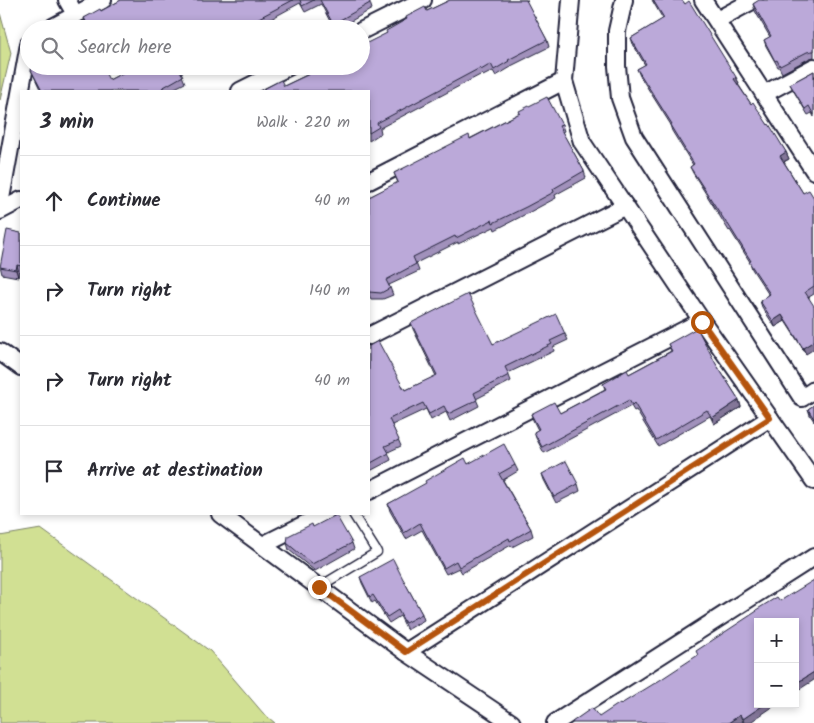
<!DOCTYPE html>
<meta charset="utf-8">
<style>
body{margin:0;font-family:Kalam,sans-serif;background:#f7f7f7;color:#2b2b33}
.controls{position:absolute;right:15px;bottom:15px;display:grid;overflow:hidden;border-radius:0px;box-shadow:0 2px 8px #0003}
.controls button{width:45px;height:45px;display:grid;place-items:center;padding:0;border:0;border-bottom:1px solid #e1e1e2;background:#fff;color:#2b2b33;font:25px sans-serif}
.stop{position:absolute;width:15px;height:15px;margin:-11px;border:4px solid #b45309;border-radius:50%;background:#fff}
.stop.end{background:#b45309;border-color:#fff;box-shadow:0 1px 5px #0008}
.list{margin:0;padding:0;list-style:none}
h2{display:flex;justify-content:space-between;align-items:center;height:65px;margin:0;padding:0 20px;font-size:21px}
h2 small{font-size:16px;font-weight:400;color:#7c7c81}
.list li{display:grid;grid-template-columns:32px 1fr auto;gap:15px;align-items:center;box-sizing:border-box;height:90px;padding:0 20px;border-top:1px solid #e1e1e2}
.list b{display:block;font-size:19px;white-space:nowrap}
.list em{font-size:16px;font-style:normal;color:#7c7c81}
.icon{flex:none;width:28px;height:28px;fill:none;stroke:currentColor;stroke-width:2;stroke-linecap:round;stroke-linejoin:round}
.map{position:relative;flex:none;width:814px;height:723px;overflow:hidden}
.search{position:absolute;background:#fff;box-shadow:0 2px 8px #0003;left:20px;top:20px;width:350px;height:55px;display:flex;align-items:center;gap:12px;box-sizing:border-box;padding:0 18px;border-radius:28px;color:#7c7c81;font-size:19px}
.panel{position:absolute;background:#fff;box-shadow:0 2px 8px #0003;left:20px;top:90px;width:350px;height:425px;border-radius:0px}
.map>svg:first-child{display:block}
.green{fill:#d1e093;stroke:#7a8167}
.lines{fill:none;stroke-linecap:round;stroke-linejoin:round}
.lane-casing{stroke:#22223b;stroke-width:11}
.street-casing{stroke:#22223b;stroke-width:20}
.lane{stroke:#fff;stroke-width:8}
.street{stroke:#fff;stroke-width:16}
.wall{fill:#a191bb;stroke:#22223b}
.shaded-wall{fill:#837698;stroke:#22223b}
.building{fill:#bba9d9;stroke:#22223b}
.route{stroke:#b45309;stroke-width:6}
</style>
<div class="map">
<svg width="814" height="723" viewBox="0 0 814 723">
<rect width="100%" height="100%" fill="#fff"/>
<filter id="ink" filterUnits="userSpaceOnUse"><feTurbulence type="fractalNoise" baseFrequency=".02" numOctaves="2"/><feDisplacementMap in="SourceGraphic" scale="10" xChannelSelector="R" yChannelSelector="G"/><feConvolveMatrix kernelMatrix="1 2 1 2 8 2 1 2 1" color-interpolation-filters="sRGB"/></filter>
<g filter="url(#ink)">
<g class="green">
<path d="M0,13l11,40 -11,47z"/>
<path d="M41,529l169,122 53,62 12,10h-275v-187z"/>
</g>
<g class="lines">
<g class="lane-casing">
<path id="lane" d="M319,587l58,-35 -24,-38"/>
</g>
<g class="street-casing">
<g id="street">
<path d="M67,0l8,14"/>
<path d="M571,0l-7,81 18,61 120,179 112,160"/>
<path d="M624,0l-7,31v35l3,32 14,39 168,261 12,-8"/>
<path d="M703,0l111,171"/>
<path d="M717,20l37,-20"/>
<path d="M49,29l54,-29"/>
<path d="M361,31l62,-31"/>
<path d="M240,91l50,-25"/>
<path d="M764,94l50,-27"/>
<path d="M369,181l195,-100"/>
<path d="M0,204l29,-160"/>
<path d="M0,211l21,-11"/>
<path d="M369,336l256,-130"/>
<path d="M0,352l21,15"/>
<path d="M369,491l333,-170"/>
<path d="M220,514l186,138 106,71"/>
<path d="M263,545l62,-31"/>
<path d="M406,652l364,-234"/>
<path d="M555,723l259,-166"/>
</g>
</g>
<use href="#lane" class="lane"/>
<use href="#street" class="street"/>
</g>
<g class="wall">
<path d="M121,0h248l3,9 -35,20h-3l-13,-25 -16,8 -5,-9 -42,23h-171l-3,-8 17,-7z"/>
<path d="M450,0h78l-2,1 21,39 2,7 -38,19v1l-15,9 -3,-5 -10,5 -1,-2 -102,54 1,5 -12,8v-50l-85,-5 39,-19 -1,-1h39l18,-28 48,-27z"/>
<path d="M652,0h30l57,83 -1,1 13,20 17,21 18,27 3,7 -5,3 19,31 11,5v96l-5,3 -3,57 -21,-33 -10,6 -13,-20 -2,-6 9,-6 -17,-26 -2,-7 -20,-32 -1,1 -36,-58 -3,-6 3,-2 -21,-34 -2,-6h1l-31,-49 -3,-7 8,-4 -12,-21 -2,-6 32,-19z"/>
<path d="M814,0v57l-4,1 -28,15 -3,-6h-1l-12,-21 -2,-6 6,-3 -15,-26 -2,-7 4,-2z"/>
<path d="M136,66h57l-12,7 4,10 -16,8h-128l-10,-21 78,10z"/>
<path d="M814,71v46l-2,-4 -4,2 -15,-25 -3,-6z"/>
<path d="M562,125l2,6 -2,1 22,39 2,7 -31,17 1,3 -28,15 -33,17 -1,-3 -36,17v-2l-42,21 3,8 -30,14 4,10 -10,4h-12l-2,-4v-98l29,-14 -4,-10 76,-34z"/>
<path d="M21,233v39h-2l-1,5 -16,-3 -2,-8z"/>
<path d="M411,323l82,21 72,-10 3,6 -15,7 1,4 -46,22 3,8 -35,18 3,7 -29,15 -4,-9 -15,8 -5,-11 -34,16 9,21 -13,6 3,8 -21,11 -1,-3v-122l37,44 30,-14 -23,-47z"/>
<path d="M668,344l48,20 23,36 2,7 -27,17 -4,-8 -52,30 -22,-36 -2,1 -3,-5 -87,47 -8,-15 -2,-6 4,-2 -5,-10 -2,-6 29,-1 45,-24 -2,-5 26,-10 42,-23z"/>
<path d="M814,405v16l-4,-6 -2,-6z"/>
<path d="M468,464l47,1 3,6 -15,9 28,49 2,7 -21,11 -1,-2 -49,28 -3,-5 -13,6 -24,-44 -16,9 -16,-28 -2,-7z"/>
<path d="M542,474l36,10 2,7 -24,12 -12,-23z"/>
<path d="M313,527l39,16 2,6 -39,22 -26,-21 -2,-7z"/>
<path d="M360,577l43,2 3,6 16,29 2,6 -17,10 -7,-14 -11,7 -14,-22 -3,2 -10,-20z"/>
</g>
<g class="shaded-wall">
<path d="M736,77l3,6 -3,2 -2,-6z"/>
<path d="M786,152l3,7 -6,3 -3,-6z"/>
<path d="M17,265l2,7 -1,5 -2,-7z"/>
<path d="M782,315l3,6 -10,6 -2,-6z"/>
<path d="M814,341v8l-8,5 -3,-6z"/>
<path d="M739,400l2,7 -27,17 -2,-6z"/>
<path d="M814,672v8l-19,12v-8z"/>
<path d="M765,704h12l-28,19h-5l-1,-4z"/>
<path d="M740,715l3,7 -3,1h-12z"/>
</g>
<g class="building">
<path d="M121,0h172l-38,20 4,9h-178l7,-4 -4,-7 16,-9 1,2z"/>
<path d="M300,0h14l-12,6z"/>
<path d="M320,0h49l1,3 -37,21z"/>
<path d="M450,0h76l21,40 -39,20 1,1 -15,9 -3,-6 -10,6 -1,-2 -103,55 2,4 -10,6v-42h-109l21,-11 3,6 40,-19v-1h37v-20l26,-13 -1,-2 21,-12 -1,-2 19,-10 2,4z"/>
<path d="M653,0h29l3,4 4,-3 47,76 -2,2 17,25 2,-2 15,23 1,-1 17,28 -6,4 23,37 6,-3 5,8v88l-9,6 9,14v35l-11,7 -21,-33 -9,6 -13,-20 10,-7 -21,-32 2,-1 -23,-37h-1l-37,-57 4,-3 -24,-39 2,-1 -35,-55 9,-5 -15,-26 33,-20z"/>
<path d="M759,0h55v51h-2l-5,1 -27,14 -3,-6 -2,1 -11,-21 7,-4 -18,-32z"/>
<path d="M33,66h69l7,14 27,-14h43l-1,1 5,9 -21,12 1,2 -3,1h-118l-11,-21 1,-3z"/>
<path d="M814,71v44l-5,-9 -4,3 -15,-25z"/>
<path d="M547,97l15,28 -3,1 25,45 -31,18 1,3 -28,15 -33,16 -1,-3 -36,18 -1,-2 -42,21 3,7 -30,16 4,8 -9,5 -12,-1v-95l29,-15 -4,-9 75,-38 1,4 50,-26 -1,-2z"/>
<path d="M7,230l14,3v33l-4,-1 -1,5 -16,-3z"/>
<path d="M468,294l25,50 63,-30 9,20 -15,7 2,3 -47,23 4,8 -35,18 3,7 -29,14 -4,-8 -15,8 -6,-11 -34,16 10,21 -14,6 4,7 -20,11v-118l9,-5 26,48 1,-1 1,2 31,-15 -26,-52z"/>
<path d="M697,328l19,36 23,36 -27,18 -5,-8 -51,30 -22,-37 -2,2 -3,-5 -87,47 -8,-15 5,-3 -8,-15 23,-12 6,11 46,-24 -3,-5 24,-14 2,4 43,-23 -4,-7z"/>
<path d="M814,405v14l-6,-10z"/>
<path d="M504,444l11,21 -16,9 32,55 -21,12 -1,-3 -50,29 -3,-6 -12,7 -24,-45 -16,10 -16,-29 38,-21 -1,-2 40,-23 3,6z"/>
<path d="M566,461l12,23 -24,13 -12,-23z"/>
<path d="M336,515l16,28 -40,21 -25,-21 1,-7 24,-12 1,3z"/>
<path d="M393,559l10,20 19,35 -17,9 -7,-13 -11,7 -14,-22 -3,2 -10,-20z"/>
<path d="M814,580v92l-19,12v-62h-37v82h7l-22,15 -3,-4 -12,8h-155l-1,-1 20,-14 7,9 21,-14 1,1 39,-24 38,-25 -2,-4 61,-40 -1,-1 21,-13 3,4z"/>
</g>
</g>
<g class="lines" filter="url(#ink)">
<path class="route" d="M319,587l87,65 364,-234 -68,-96"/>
</g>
</svg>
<div class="controls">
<button>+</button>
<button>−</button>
</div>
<div class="stop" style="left:702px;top:322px"></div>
<div class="stop end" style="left:319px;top:587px"></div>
<div class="search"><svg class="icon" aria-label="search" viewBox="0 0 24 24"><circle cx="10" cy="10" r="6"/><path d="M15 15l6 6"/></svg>Search here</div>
<section class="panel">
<h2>3 min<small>Walk · 220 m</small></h2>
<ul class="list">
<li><svg class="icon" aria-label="ahead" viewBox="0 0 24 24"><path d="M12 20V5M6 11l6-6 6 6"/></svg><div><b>Continue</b></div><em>40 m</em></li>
<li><svg class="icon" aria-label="right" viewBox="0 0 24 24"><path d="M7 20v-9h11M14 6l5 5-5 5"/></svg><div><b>Turn right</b></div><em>140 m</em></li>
<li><svg class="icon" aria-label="right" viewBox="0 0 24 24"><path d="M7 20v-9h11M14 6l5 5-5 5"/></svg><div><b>Turn right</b></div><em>40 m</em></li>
<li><svg class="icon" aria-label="arrive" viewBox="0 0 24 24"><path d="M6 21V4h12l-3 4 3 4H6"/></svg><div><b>Arrive at destination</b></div></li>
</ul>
</section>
</div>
